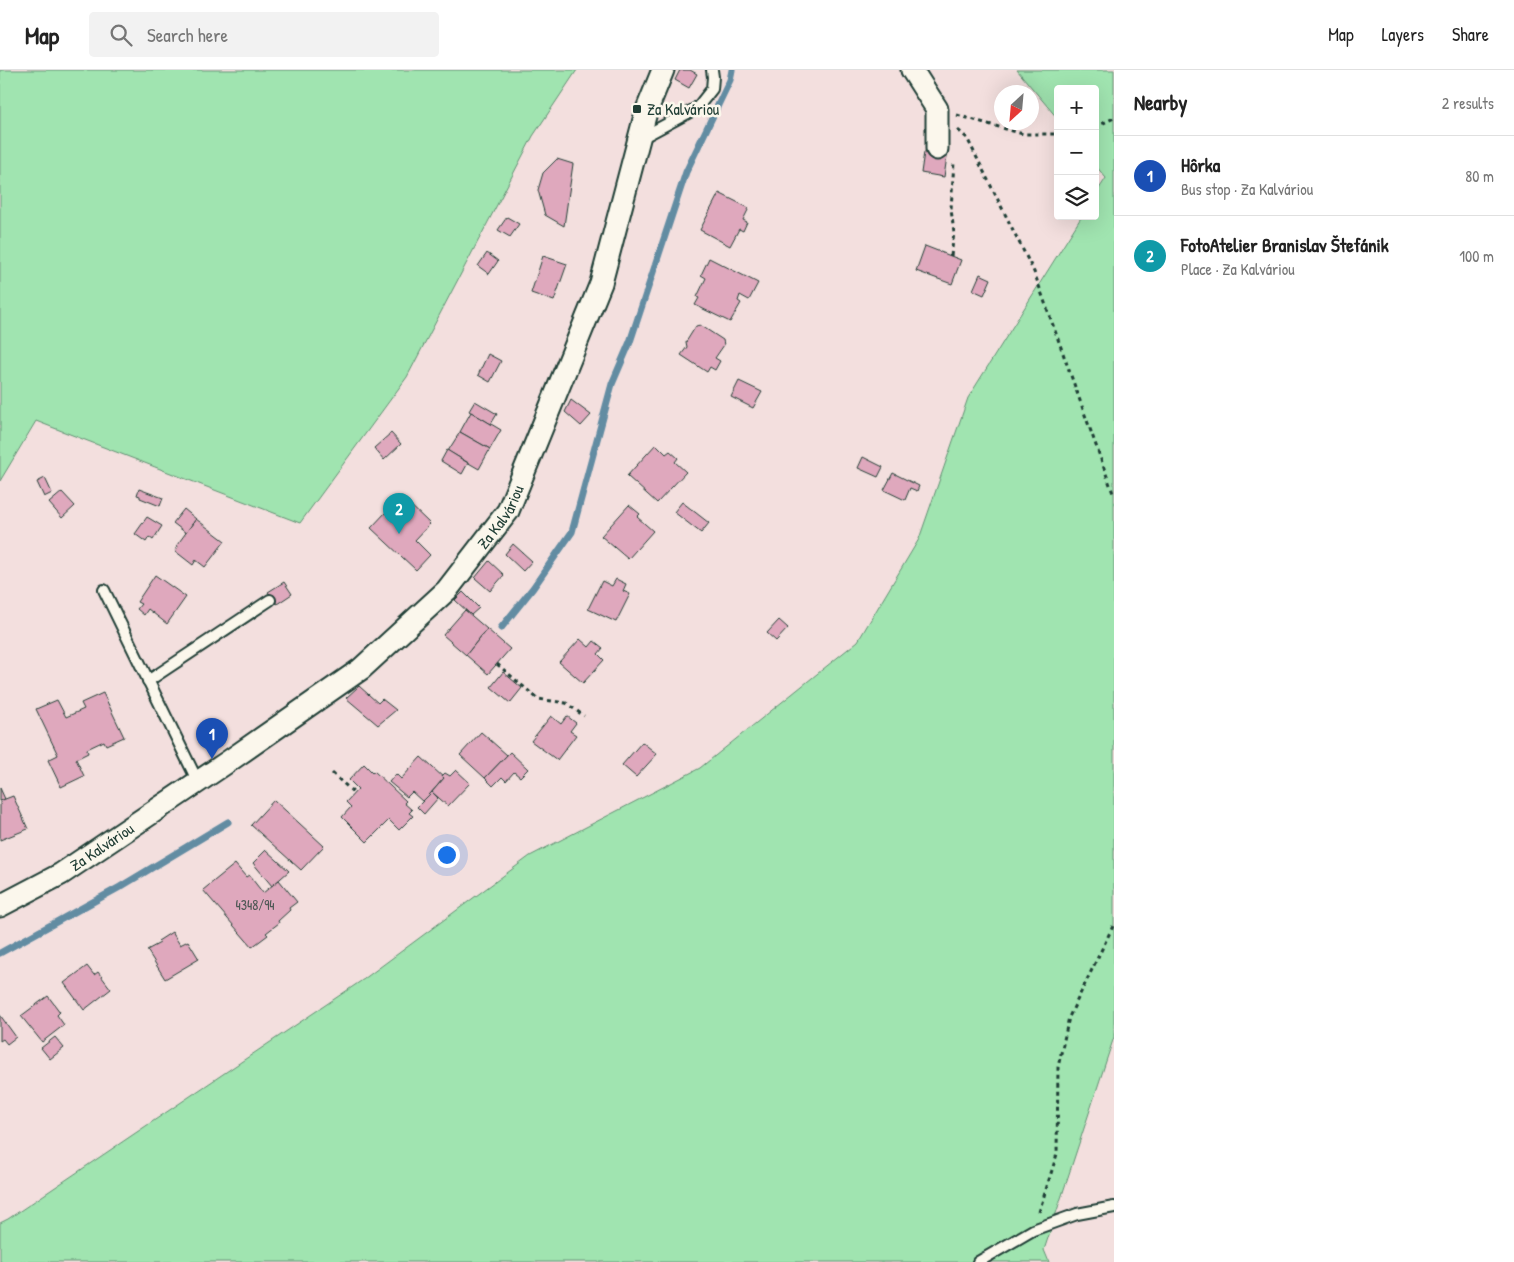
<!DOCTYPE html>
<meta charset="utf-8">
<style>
body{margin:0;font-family:"Patrick Hand",sans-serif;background:#f2f2f2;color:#222}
.controls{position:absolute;right:15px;top:15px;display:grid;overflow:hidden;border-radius:5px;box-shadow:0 5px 20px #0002}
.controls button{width:45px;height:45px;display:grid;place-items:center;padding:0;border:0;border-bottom:1px solid #e0e0e0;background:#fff;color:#222;font:25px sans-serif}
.compass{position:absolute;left:994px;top:15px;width:45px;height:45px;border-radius:50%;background:#fff;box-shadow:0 5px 20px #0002;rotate:206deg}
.you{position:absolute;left:446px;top:784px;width:18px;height:18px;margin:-12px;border:4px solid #fff;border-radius:50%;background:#1a73e8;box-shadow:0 0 0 8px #1a73e833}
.badge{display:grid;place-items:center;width:32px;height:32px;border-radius:50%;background:#1f3d34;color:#fff;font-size:16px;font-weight:700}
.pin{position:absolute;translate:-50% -41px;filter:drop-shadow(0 1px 2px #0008)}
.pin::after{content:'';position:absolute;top:26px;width:18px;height:15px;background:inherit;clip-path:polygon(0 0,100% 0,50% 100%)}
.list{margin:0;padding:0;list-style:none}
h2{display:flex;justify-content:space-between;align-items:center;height:65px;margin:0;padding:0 20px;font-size:21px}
h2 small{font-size:16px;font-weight:400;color:#767676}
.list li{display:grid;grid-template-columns:32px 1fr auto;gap:15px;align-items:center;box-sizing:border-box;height:80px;padding:0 20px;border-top:1px solid #e0e0e0}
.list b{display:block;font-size:19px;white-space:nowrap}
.list p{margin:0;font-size:16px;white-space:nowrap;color:#767676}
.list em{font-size:16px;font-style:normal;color:#767676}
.icon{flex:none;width:28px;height:28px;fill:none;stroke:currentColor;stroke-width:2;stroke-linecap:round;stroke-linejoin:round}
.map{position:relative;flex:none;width:1114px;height:1192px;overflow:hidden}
header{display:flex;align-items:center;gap:30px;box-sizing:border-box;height:70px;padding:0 25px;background:#fff;border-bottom:1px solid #e0e0e0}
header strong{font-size:24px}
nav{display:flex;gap:28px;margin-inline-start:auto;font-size:18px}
.search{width:350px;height:45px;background:#f2f2f2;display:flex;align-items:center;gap:12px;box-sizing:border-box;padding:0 18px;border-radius:5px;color:#767676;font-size:19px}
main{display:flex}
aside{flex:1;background:#fff}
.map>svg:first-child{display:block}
.green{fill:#a0e4b0;stroke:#609072}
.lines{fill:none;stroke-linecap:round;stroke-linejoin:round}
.stream{stroke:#628ca2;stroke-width:7}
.building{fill:#dfa8bd;stroke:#1f3d34}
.service-casing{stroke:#1f3d34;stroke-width:14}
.minor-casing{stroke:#1f3d34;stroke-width:25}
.path{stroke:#1f3d34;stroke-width:3;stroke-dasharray:4 4;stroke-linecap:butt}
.service{stroke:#fbf7ec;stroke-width:10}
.minor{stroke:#fbf7ec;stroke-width:21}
.poi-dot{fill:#1f3d34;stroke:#fbf7ec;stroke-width:2}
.labels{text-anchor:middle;stroke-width:5;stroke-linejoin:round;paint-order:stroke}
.number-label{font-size:14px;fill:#4f5856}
.poi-label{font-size:16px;fill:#1f3d34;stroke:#fbf7ec;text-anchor:start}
.street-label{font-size:16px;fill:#1f3d34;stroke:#fbf7ec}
</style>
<header>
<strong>Map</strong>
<div class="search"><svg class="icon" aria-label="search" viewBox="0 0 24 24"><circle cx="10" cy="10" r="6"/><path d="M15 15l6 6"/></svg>Search here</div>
<nav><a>Map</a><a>Layers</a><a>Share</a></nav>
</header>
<main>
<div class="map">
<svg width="1114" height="1192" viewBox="0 0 1114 1192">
<rect width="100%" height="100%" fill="#f3dfde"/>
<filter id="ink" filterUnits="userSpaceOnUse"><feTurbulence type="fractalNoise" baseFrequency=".02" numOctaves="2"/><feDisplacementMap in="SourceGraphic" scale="10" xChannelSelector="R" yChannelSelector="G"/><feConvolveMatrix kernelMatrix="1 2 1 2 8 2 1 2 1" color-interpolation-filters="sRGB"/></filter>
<g filter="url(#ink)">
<g class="green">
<path d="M0,0h577l-44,66 -126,241 -107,146 -264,-102 -36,60z"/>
<path d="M1017,0h97v967l-70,213 5,12h-1049v-39l8,-4 356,-240 166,-123 170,-88 158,-127 61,-102 49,-141 114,-182h13v-21l11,-17 -11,-13v-76h-37v30z"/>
</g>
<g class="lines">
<g class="stream">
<path d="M501,558l32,-40 39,-56 40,-148 18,-42 56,-170 44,-92 2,-10"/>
<path d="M0,883l120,-66 108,-65"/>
</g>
</g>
<g class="building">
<path d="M680,0h10l7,4 -8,14 -14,-8z"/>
<path d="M924,82l23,4 -3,21 -23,-4z"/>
<path d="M557,89l16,5 -9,62 -19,-11 -7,-25 5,-17z"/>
<path d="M719,123l30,15 -6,12 4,2 -4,9 -4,-2 -9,17 -30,-16z"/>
<path d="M507,147l12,7 -9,13 -12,-7z"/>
<path d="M925,176l36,14 -9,24 -36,-13z"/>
<path d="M487,183l11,8 -9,13 -11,-8z"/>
<path d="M543,186l24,8 -13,37 -23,-8z"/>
<path d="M709,188l49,25 -9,17 -9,-5 -2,6 3,2 -11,19 -35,-17 4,-7 -2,-1 9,-19 -5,-3z"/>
<path d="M980,204l11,5 -7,16 -11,-5z"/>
<path d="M700,255l23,15 1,5 -9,13 5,3 -5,9 -5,-3 -3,5 -26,-17 6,-8 -1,-5 10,-16z"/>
<path d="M488,284l13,7 -11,21 -12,-7z"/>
<path d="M739,311l23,11 -9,16 -22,-11z"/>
<path d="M571,330l20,15 -10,11 -16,-14z"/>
<path d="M475,331l22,13 -6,10 -22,-13z"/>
<path d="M471,342l30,18 -11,19 -30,-17z"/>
<path d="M460,362l30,17 -11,20 -31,-18z"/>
<path d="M391,363l10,11 -17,16 -10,-12z"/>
<path d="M656,374l10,10 4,-3 8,7 -3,4 11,10 -29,31 -30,-27z"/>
<path d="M447,380l21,13 -6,11 -21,-13z"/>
<path d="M863,387l20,10 -5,10 -20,-9z"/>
<path d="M893,403l26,13 -2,5 -7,-3 -5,12 -21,-10z"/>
<path d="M45,408l7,15 -8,4 -7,-15z"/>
<path d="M139,419l24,9 -3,8 -20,-8v-2l-3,-1z"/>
<path d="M62,422l13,14 -13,12 -13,-15z"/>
<path d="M401,426l29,28 -15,16 15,15 -14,15 -45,-42z"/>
<path d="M682,432l27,21 -8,10 -27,-21z"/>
<path d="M629,435l11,9 -3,3 16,14 -25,28 -27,-23z"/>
<path d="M184,439l12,10 -10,14 -13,-10z"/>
<path d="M147,447l15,9 -9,14 -4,-3 -3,5 -11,-8z"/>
<path d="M196,449l29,22 -20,26 -9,-7 -3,5 -18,-14 3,-4 -1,-2z"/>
<path d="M513,474l19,17 -9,10 -18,-17z"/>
<path d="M489,491l15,14 -14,16 -15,-13z"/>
<path d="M155,505l31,22 -19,27 -19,-15 -4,6 -7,-6 4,-5 -4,-2z"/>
<path d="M616,509l10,5 -3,7 7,3 -14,28 -28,-13 14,-28 10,5z"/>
<path d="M284,512l8,12 -15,10 -9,-12z"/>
<path d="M463,522l16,16 -8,7 -16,-15z"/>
<path d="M465,540l22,19 -21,26 -23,-20z"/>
<path d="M779,550l9,8 -12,13 -9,-8z"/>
<path d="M487,559l23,20 -22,25 -22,-19z"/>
<path d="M580,569l9,8 5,-6 9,7 -5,6 6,6 -21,23 -24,-21z"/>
<path d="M503,602l19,16 -12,15 -19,-16z"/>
<path d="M359,616l19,17 4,-4 14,11 -18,15 -32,-27z"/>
<path d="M103,623l21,44 -18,8 -2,-4 -17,8 1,4 -12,6 8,17 -23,11 -13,-27 10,-5 -22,-46 21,-9 9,17 18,-8 -3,-6z"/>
<path d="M551,646l10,8 6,-8 9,7 -6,8 6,4 -19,25 -26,-19z"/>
<path d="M481,662l26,23 -22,23 -25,-23z"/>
<path d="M642,672l15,12 -21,23 -14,-12z"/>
<path d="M510,682l18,17 -8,8 -6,-5 -8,9 -4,-4 -9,9 -8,-8z"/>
<path d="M421,687l23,21 -21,24 -11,-10 -5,5 -18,-15 7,-8 5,5z"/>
<path d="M364,694l9,9 1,-2 32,30 -2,2 8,7 -3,3 4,3 -14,14 -10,-10 -22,22 -25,-25 9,-10 -5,-5 12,-13 -9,-9z"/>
<path d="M456,700l14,13 -22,23 -16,-14 12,-14 -2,-2 3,-3 5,3z"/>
<path d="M0,718l5,11 -5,2z"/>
<path d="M432,722l6,6 -14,16 -7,-7z"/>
<path d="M13,726l15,33 -28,11v-39z"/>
<path d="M274,730l50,46 -23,24 -50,-45z"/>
<path d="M266,780l23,21 -17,15 -19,-23z"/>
<path d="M235,794l11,13 3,-2 14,18 16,-13 18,22 -8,6 1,2 -12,11 1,2 -13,10 2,2 -16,12 -49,-57z"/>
<path d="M172,862l8,13 8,-4 11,18 -34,20 -18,-29 13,-7 -2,-2z"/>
<path d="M87,896l7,9 4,-3 13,17 -27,21 -20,-27z"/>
<path d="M48,926l12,16 -3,3 7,10 -22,17 -21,-26z"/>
<path d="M0,945l16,22 -9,7 -4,-5 -3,2z"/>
<path d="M55,967l9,11 -14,11 -9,-11z"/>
</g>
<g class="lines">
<g class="service-casing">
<g id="service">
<path d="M641,68l56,-30 15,-19 1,-12 -1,-7"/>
<path d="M104,520l94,192"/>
<path d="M148,611l122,-81"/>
<path d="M978,1192l55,-32 44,-16 37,-7"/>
</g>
</g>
<g class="minor-casing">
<g id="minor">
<path d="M912,0l25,39v40"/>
<path id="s1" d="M0,836l61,-32 168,-113 132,-92 86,-79 61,-79 93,-228 45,-171 17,-42"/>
</g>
</g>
<g class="path">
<path d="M957,45l66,19h35"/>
<path d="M1095,57l19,-9"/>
<path d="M958,60l9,8 67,134 80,224"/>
<path d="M951,186l3,-23 -3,-24 3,-47"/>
<path d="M497,594l41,35 28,4 18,13"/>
<path d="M332,703l22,20"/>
<path d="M1039,1142l18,-58 1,-87 11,-50 45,-93"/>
</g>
<use href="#service" class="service"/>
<use href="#minor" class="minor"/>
</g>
</g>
<rect class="poi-dot" x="632" y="34" width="10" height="10" rx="2.5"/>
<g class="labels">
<g class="number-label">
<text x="255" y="840">4348/94</text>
</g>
<g class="poi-label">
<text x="647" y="45">Za Kalváriou</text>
</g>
<g class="street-label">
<text dy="6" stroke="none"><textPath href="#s1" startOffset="640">Za Kalváriou</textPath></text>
<text dy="6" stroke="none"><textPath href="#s1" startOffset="118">Za Kalváriou</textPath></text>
</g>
</g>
</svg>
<div class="controls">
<button>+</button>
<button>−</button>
<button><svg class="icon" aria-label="layers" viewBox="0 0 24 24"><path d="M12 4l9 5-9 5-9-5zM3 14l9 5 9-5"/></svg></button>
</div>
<svg class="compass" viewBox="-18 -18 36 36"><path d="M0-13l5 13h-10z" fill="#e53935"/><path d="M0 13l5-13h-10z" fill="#767676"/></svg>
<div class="you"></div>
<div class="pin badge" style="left:212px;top:689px;background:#1a4fb4">1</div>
<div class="pin badge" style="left:399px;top:464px;background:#0f9aa8">2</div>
</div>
<aside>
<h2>Nearby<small>2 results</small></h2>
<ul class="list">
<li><span class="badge" style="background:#1a4fb4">1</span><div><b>Hôrka</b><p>Bus stop · Za Kalváriou</p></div><em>80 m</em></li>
<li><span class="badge" style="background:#0f9aa8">2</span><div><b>FotoAtelier Branislav Štefánik</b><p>Place · Za Kalváriou</p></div><em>100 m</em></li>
</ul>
</aside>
</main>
